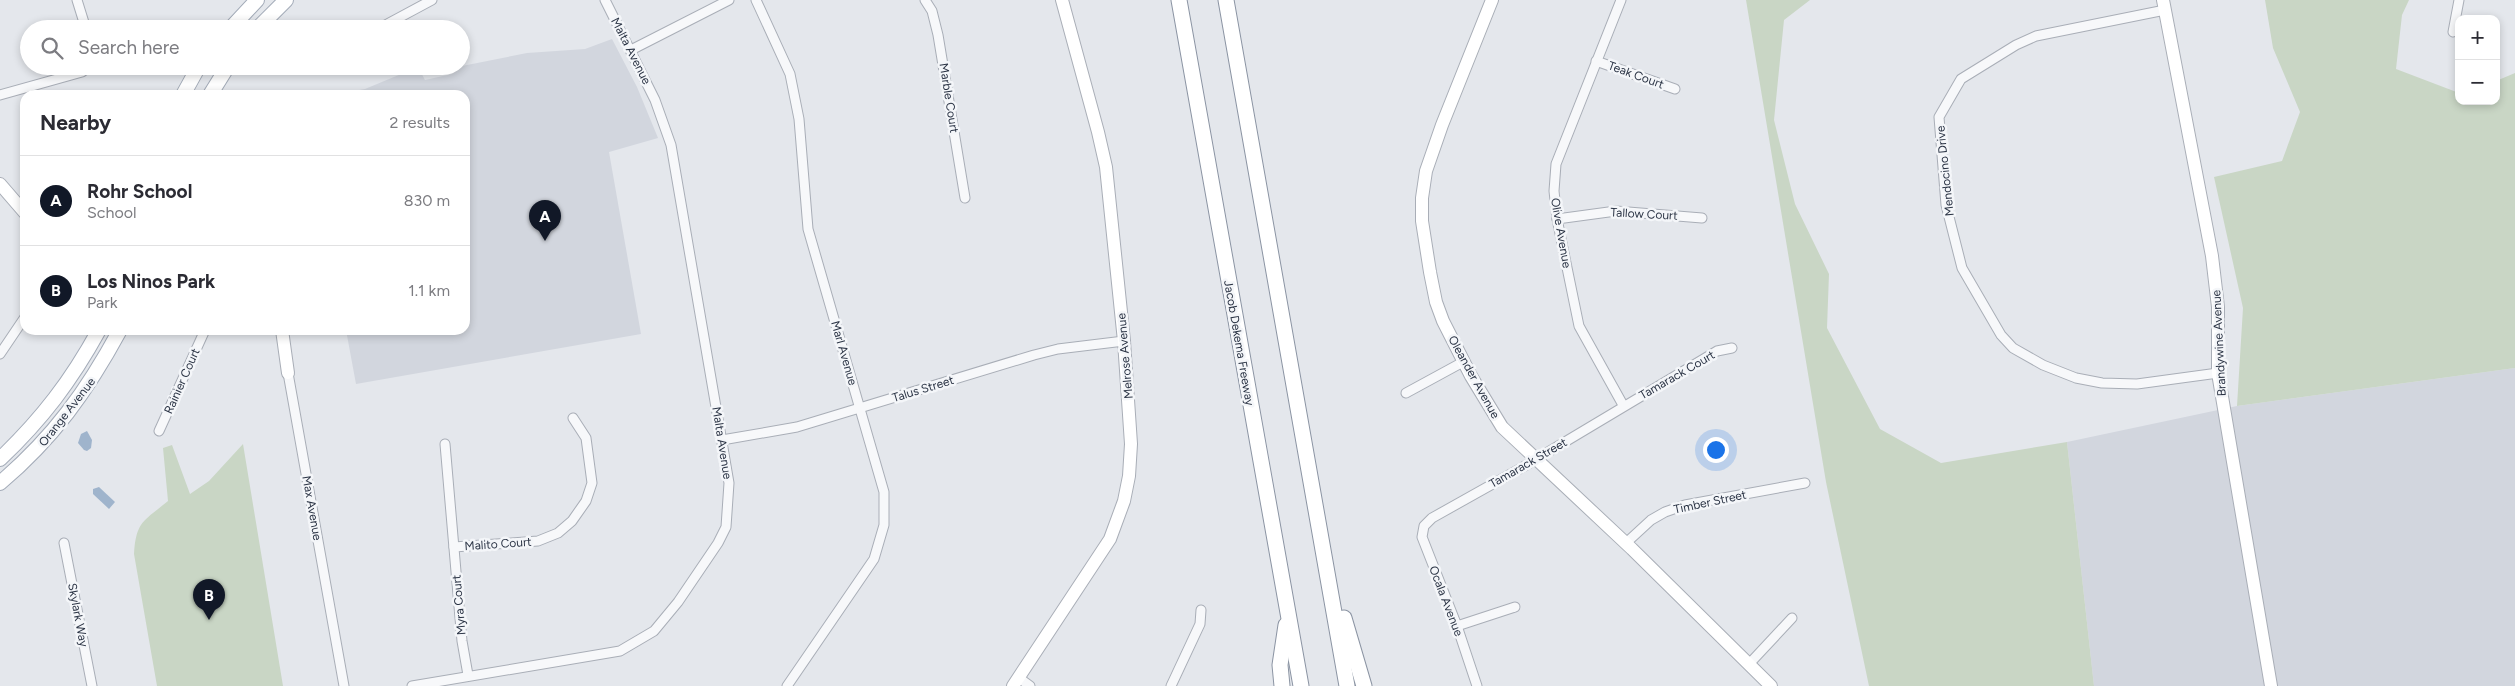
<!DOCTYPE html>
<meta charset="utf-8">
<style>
body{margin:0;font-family:Figtree,sans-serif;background:#f7f7f7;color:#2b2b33}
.controls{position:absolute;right:15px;top:15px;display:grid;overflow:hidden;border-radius:10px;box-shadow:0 2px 8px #0003}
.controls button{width:45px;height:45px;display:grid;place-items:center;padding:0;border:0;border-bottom:1px solid #e1e1e2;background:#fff;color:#2b2b33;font:25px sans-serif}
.you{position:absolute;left:1715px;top:449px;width:18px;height:18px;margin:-12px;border:4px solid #fff;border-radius:50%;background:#1a73e8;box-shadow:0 0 0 8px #1a73e833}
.badge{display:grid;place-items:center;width:32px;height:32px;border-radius:50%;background:#111827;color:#fff;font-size:16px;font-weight:700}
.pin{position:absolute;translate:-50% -41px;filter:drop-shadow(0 1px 2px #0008)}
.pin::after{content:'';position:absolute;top:26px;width:18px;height:15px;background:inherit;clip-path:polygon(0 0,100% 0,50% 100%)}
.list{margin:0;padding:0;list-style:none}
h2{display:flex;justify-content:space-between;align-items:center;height:65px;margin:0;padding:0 20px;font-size:21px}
h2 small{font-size:16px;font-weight:400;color:#7c7c81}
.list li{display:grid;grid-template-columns:32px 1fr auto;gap:15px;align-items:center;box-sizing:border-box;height:90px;padding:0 20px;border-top:1px solid #e1e1e2}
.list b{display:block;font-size:19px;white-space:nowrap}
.list p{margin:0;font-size:16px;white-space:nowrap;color:#7c7c81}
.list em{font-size:16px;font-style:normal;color:#7c7c81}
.icon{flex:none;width:28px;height:28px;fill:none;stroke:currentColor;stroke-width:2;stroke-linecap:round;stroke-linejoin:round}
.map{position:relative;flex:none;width:2515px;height:686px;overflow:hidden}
.search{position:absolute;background:#fff;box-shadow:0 2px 8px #0003;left:20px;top:20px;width:450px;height:55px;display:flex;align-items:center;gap:12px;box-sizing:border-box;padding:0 18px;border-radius:28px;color:#7c7c81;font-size:19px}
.panel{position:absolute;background:#fff;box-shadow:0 2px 8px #0003;left:20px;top:90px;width:450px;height:245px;border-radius:15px}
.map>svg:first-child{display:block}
.built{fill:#d2d6de}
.green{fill:#c9d6c5}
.water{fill:#9fb4cc}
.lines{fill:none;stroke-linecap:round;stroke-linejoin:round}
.street-casing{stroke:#a9aeb7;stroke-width:11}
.secondary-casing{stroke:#a9aeb7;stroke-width:14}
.primary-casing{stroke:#a3abb8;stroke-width:16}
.highway-casing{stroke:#8b94a3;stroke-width:17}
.street{stroke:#f7f8fa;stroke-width:9}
.secondary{stroke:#fff;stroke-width:12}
.primary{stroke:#fff;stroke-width:14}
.highway{stroke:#fff;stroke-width:15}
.labels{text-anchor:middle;stroke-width:5;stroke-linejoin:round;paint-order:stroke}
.street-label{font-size:12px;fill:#2b3445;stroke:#f4f6f9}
</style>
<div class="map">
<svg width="2515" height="686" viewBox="0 0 2515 686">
<rect width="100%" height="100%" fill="#e4e7ec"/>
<g class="built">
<path d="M612,39l25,48 21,51 -49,14 32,182 -285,50 -10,-54h119v-235h-134l34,-6 53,-22 7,13 27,-6 5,-7 70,-14 58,-4z"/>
<path d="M2515,368v318h-421l-27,-244 170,-36z"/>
</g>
<g class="green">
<path d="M1746,0h64l-26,20 -10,100 21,84 34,70 -2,54 53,101 61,34 126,-21 27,244h-225l-43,-204z"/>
<path d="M2265,0h144l-7,15 -6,54 63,24v8h37v-20l19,-8v295l-278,38 6,-98 -29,-131 68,-16 18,-49 -27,-64z"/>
<path d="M243,444l40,242h-126l-23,-132c2,-33 10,-33 34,-53l-5,-53 9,-3 18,49 19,-13z"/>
</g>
<g class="water">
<path d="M87,431l5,9 -1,8 -4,3 -3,-1 -6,-7 3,-9z"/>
<path d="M99,487l16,15 -6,7 -16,-15v-5z"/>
</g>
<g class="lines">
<g class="street-casing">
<g id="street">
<path d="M77,0l9,29"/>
<path d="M756,0l34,74 9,45 9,110 76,263v33l-10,34 -87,127"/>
<path d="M925,0l7,11 6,24 27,163"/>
<path d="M1621,0l-65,164 -2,27 3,28 22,107 44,79"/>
<path d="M2165,10l-129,26 -20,9 -55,34 -22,38 7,88 16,63 39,67 12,13 30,17 33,13 26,5 35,1 81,-11"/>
<path d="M378,29l54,-29"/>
<path d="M2453,32l6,-32"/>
<path d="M631,50l98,-50"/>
<path d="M1596,61l79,28"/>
<path d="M0,95l82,-23 8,-6"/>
<path d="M1557,219l59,-8 86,7"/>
<path d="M0,354l25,-37"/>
<path d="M288,373l56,313"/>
<path d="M1406,393l57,-31"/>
<path d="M159,431l46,-101"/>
<path d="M722,440l75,-13 237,-72 24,-6 66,-8"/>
<path d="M445,444l17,197 6,34"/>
<path d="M64,543l28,143"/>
<path d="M1626,543l25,-23 14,-8 20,-7 120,-22"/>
<path d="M454,547l84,-6 20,-8 14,-12 14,-20 6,-18 -6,-45 -13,-20"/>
<path d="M1457,626l58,-19"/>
<path d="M1750,663l42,-45"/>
<path d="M1019,678l11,8"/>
<path d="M412,686l208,-35 34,-20 24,-29 40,-59 8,-16 3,-44 -58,-338 -16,-45 -50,-100"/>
<path d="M1171,686l29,-62 1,-14"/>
<path d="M1477,686l-20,-60 -35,-89 2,-11 8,-8 91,-51 194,-116 15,-3"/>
</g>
</g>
<g class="secondary-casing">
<g id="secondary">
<path d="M1492,0l-50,125 -16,46 -4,27v23l8,51 6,30 7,19 28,55 31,51 130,122 139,137"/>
<path d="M2163,0l49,256 6,51v66l53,313"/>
<path d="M0,184l25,29"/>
<path d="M282,330l6,43"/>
<path d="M1013,686l97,-147 14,-38 5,-25 2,-32 -7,-103 -18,-174 -8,-35 -36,-132"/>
</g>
</g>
<g class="primary-casing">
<g id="primary">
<path d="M230,29l27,-29"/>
<path d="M257,29l29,-29"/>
<path d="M183,95l16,-29"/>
<path d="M210,95l18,-29"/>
<path d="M0,459c42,-40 71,-78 99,-129"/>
<path d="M0,483c53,-45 87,-92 120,-153"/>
</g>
</g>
<g class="highway-casing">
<g id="highway">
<path d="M1179,0l122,686"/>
<path d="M1226,0l121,686"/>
<path d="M1344,618l20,68"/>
<path d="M1282,686l-2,-21 6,-40"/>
</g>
</g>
<use href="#street" class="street"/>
<use href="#secondary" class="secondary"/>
<use href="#primary" class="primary"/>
<use href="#highway" class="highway"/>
</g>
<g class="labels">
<g class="street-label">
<text transform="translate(631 51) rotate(63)" y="4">Malta Avenue</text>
<text transform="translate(1636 75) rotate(20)" y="4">Teak Court</text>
<text transform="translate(949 98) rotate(81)" y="4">Marble Court</text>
<text transform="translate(1945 171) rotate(-96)" y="4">Mendocino Drive</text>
<text transform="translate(1644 214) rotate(3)" y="4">Tallow Court</text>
<text transform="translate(1561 233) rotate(80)" y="4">Olive Avenue</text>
<text transform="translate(1239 343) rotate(80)" y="4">Jacob Dekema Freeway</text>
<text transform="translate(2219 343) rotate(-93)" y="4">Brandywine Avenue</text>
<text transform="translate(844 353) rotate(74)" y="4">Marl Avenue</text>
<text transform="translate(1125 356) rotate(-95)" y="4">Melrose Avenue</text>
<text transform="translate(1677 375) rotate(-30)" y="4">Tamarack Court</text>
<text transform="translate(1474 377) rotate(61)" y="4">Oleander Avenue</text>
<text transform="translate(182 381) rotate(-66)" y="4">Rainier Court</text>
<text transform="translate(923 389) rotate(-17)" y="4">Talus Street</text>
<text transform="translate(67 412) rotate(-52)" y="4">Orange Avenue</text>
<text transform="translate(722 443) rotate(81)" y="4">Malta Avenue</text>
<text transform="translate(1528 463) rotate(-30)" y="4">Tamarack Street</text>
<text transform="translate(1710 502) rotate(-12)" y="4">Timber Street</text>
<text transform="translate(312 508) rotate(80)" y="4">Max Avenue</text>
<text transform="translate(498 544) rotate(-4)" y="4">Malito Court</text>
<text transform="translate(1446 601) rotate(69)" y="4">Ocala Avenue</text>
<text transform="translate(459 605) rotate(-95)" y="4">Myra Court</text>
<text transform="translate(78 615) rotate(79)" y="4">Skylark Way</text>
</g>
</g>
</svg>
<div class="controls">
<button>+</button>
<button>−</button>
</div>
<div class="you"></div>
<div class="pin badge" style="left:545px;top:241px">A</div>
<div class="pin badge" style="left:209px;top:620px">B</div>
<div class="search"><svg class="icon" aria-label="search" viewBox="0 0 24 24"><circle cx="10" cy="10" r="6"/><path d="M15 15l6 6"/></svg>Search here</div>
<section class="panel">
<h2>Nearby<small>2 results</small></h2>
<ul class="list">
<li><span class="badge">A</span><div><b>Rohr School</b><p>School</p></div><em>830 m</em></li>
<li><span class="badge">B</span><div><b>Los Ninos Park</b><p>Park</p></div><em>1.1 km</em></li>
</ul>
</section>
</div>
